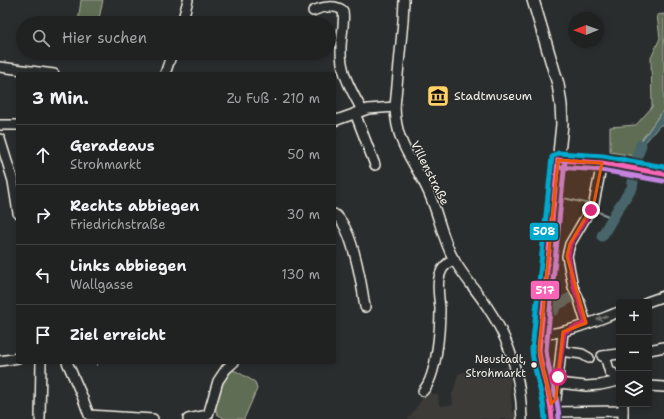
<!DOCTYPE html>
<html lang="de">
<meta charset="utf-8">
<style>
body{margin:0;font-family:"Shantell Sans",sans-serif;background:#282a2a;color:#f1f3f6}
.controls{position:absolute;right:12px;bottom:12px;display:grid;overflow:hidden;border-radius:4px;box-shadow:0 2px 6px #0003}
.controls button{width:36px;height:36px;display:grid;place-items:center;padding:0;border:0;border-bottom:1px solid #3d3f40;background:#202222;color:#f1f3f6;font:20px sans-serif}
.compass{position:absolute;left:568px;top:12px;width:36px;height:36px;border-radius:50%;background:#202222;box-shadow:0 2px 6px #0003;rotate:269deg}
.stop{position:absolute;width:12px;height:12px;margin:-9px;border:3px solid #db2777;border-radius:50%;background:#fff}
.stop.end{background:#db2777;border-color:#fff;box-shadow:0 1px 4px #0008}
.list{margin:0;padding:0;list-style:none}
h2{display:flex;justify-content:space-between;align-items:center;height:52px;margin:0;padding:0 16px;font-size:17px}
h2 small{font-size:13px;font-weight:400;color:#a2a4a5}
.list li{display:grid;grid-template-columns:26px 1fr auto;gap:12px;align-items:center;box-sizing:border-box;height:60px;padding:0 16px;border-top:1px solid #3d3f40}
.list b{display:block;font-size:15px;white-space:nowrap}
.list p{margin:0;font-size:13px;white-space:nowrap;color:#a2a4a5}
.list em{font-size:13px;font-style:normal;color:#a2a4a5}
.icon{flex:none;width:22px;height:22px;fill:none;stroke:currentColor;stroke-width:2;stroke-linecap:round;stroke-linejoin:round}
.map{position:relative;flex:none;width:664px;height:419px;overflow:hidden}
.search{position:absolute;background:#202222;box-shadow:0 2px 6px #0003;left:16px;top:16px;width:320px;height:44px;display:flex;align-items:center;gap:10px;box-sizing:border-box;padding:0 14px;border-radius:22px;color:#a2a4a5;font-size:15px}
.panel{position:absolute;background:#202222;box-shadow:0 2px 6px #0003;left:16px;top:72px;width:320px;height:292px;border-radius:4px}
.map>svg:first-child{display:block}
.built{fill:#3e3b39}
.green{fill:#616d54;stroke:#aaaf9e}
.water{fill:#47656a;stroke:#8c9d9c}
.lines{fill:none;stroke-linecap:round;stroke-linejoin:round}
.stream{stroke:#8c9d9c;stroke-width:2}
.river{stroke:#47656a;stroke-width:11}
.minor-casing{stroke:#f4f1e8;stroke-width:12}
.major-casing{stroke:#f4f1e8;stroke-width:14}
.minor{stroke:#2a2d2e;stroke-width:9}
.major{stroke:#2a2d2e;stroke-width:11}
.bus-1-casing{stroke:#2a2d2e;stroke-width:8}
.bus-2-casing{stroke:#2a2d2e;stroke-width:8}
.bus-3-casing{stroke:#2a2d2e;stroke-width:8}
.bus-1{stroke:#fa66b7;stroke-width:5}
.bus-2{stroke:#c483df;stroke-width:5}
.bus-3{stroke:#00a9ce;stroke-width:5}
.oneway{fill:#71726f}
.route{stroke:#db2777;stroke-width:5}
.marked{fill:#e8590c;fill-opacity:0.2;stroke:#e8590c;stroke-width:3;stroke-linejoin:round}
.bus-dot{fill:#f4f1e8;stroke:#2a2d2e;stroke-width:1.5}
.labels{text-anchor:middle;stroke-width:3;stroke-linejoin:round;paint-order:stroke}
.bus-label{font-size:11px;fill:#f4f1e8;stroke:#2a2d2e;text-anchor:end}
.poi-label{font-size:12px;fill:#f4f1e8;stroke:#2a2d2e;text-anchor:start}
.street-label{font-size:12px;fill:#f4f1e8;stroke:#2a2d2e}
.line-badge{stroke:#2a2d2e;stroke-width:1.5}
.badge-label{font-size:11px;text-anchor:middle;font-weight:bold;fill:#fff}
</style>
<div class="map">
<svg width="664" height="419" viewBox="0 0 664 419">
<rect width="100%" height="100%" fill="#2a2d2e"/>
<filter id="ink" filterUnits="userSpaceOnUse"><feTurbulence type="fractalNoise" baseFrequency=".025" numOctaves="2"/><feDisplacementMap in="SourceGraphic" scale="8" xChannelSelector="R" yChannelSelector="G"/><feConvolveMatrix kernelMatrix="1 2 1 2 8 2 1 2 1" color-interpolation-filters="sRGB"/></filter>
<g filter="url(#ink)">
<path class="built" d="M486,366l14,3 9,-3 3,44 4,4 2,5h-110l13,-18 2,-7h15l1,12 14,-1 -1,-12h1l5,-19z"/>
<g class="green">
<path d="M81,0h22l-5,23h-20z"/>
<path d="M664,14v95l-27,37 -3,10 -24,-4v-25l26,-2 16,-18 -1,-49 9,-20 -3,-23z"/>
<path d="M228,370l8,1 19,11 2,7 -13,30h-19l-8,-5c-5,-15 4,-31 11,-44z"/>
</g>
<path class="water" d="M664,109v14l-1,2h-3l-17,20 -5,15 -4,-1 4,-13z"/>
<g class="lines">
<g class="stream">
<path d="M559,197l31,7"/>
<path d="M596,211l17,7"/>
<path d="M566,302v-2"/>
<path d="M97,365v-3"/>
</g>
<g class="river">
<path d="M602,236l17,-29 13,-19 6,-34 3,-9"/>
<path d="M554,310l1,-4 17,-9"/>
</g>
<g class="minor-casing">
<g id="minor">
<path d="M404,0l-1,21 -8,86c1,36 16,50 31,80 12,23 15,49 27,71 10,18 24,33 35,50 23,34 33,70 34,111"/>
<path d="M313,11c8,-4 23,-7 30,0 2,12 -2,25 -2,37 -1,24 10,42 21,62"/>
<path d="M182,23l6,-23"/>
<path d="M0,67l54,7"/>
<path d="M165,74l7,-21"/>
<path d="M355,113l20,52"/>
<path d="M334,121l34,-12 27,-2"/>
<path d="M0,125h18"/>
<path d="M0,139l13,42 5,32"/>
<path d="M334,214c18,10 28,72 31,93"/>
<path d="M647,302l17,-6"/>
<path d="M586,323l-8,-26 -5,-10 -6,-31 3,-12 24,-41 8,-40"/>
<path d="M541,334c23,1 56,-14 78,-22"/>
<path d="M649,350l15,-3"/>
<path d="M561,351l21,3 7,4"/>
<path d="M602,356l17,-2"/>
<path d="M605,356l5,17h3l3,8"/>
<path d="M0,361l18,-3"/>
<path d="M67,362l15,34 7,19 64,4"/>
<path d="M558,383l28,3 14,-1 19,-4"/>
<path d="M649,386l15,1"/>
<path d="M423,391c14,-15 17,-62 17,-83 -1,-11 -4,-26 1,-36 2,-6 8,-10 13,-13"/>
<path d="M551,404l5,-5 7,-67"/>
<path d="M623,404v15"/>
<path d="M552,412l71,-1"/>
<path d="M40,419l1,-57"/>
<path d="M188,419l20,-4 10,-34 8,-12 8,-7"/>
</g>
</g>
<g class="major-casing">
<g id="major">
<path d="M533,0l25,84 3,21 1,19 -23,226c1,24 13,45 13,69"/>
<path d="M558,160l44,3 62,11"/>
</g>
</g>
<use href="#minor" class="minor"/>
<use href="#major" class="major"/>
<g class="bus-1-casing">
<g id="bus-1">
<path d="M558,160l44,3 62,11"/>
<path d="M552,419c-1,-24 -11,-46 -13,-69l19,-190"/>
</g>
</g>
<g class="bus-2-casing">
<g id="bus-2">
<path d="M558,167l43,3 62,11"/>
<path d="M559,419c-1,-24 -11,-46 -13,-69l19,-189"/>
</g>
</g>
<g class="bus-3-casing">
<path id="bus-3" d="M545,419c-1,-24 -11,-45 -13,-69l20,-193 6,-4 45,3 61,11"/>
</g>
<use href="#bus-1" class="bus-1"/>
<use href="#bus-2" class="bus-2"/>
<use href="#bus-3" class="bus-3"/>
</g>
<defs><path id="oneway-solid" d="M-6-.8H1V-3.2L6.5 0L1 3.2V.8H-6Z"/></defs>
<use class="oneway" href="#oneway-solid" transform="translate(602 318) rotate(161)"/>
</g>
<g class="lines" filter="url(#ink)">
<path class="route" d="M558,377l6,-45 22,-9 -8,-26 -4,-10 -6,-31 2,-12 21,-34"/>
</g>
<path class="marked" d="M558,160l44,3 -8,40 -24,41 -3,12 19,67 -23,9 -7,67 -5,5 -12,-54z"/>
<defs>
<g id="museum-square" transform="scale(1.15)"><rect x="-9" y="-9" width="18" height="18" rx="4" fill="#ffd166" stroke="#2a2d2e"/><path d="M0-6L6-3V-2H-6V-3ZM-5-1h2V3h-2ZM-1-1h2V3h-2ZM3-1h2V3H3ZM-6 4H6V6H-6Z" fill="#111"/></g>
</defs>
<g fill-rule="evenodd">
<use href="#museum-square" x="438" y="96"/>
</g>
<circle class="bus-dot" cx="534" cy="365" r="3.5"/>
<g class="labels">
<g class="bus-label">
<text x="526" y="363">Neustadt,<tspan x="526" dy="14">Strohmarkt</tspan></text>
</g>
<g class="poi-label">
<text x="454" y="100">Stadtmuseum</text>
</g>
<g class="street-label">
<text transform="translate(430 173) rotate(63)" y="4">Villenstraße</text>
</g>
</g>
<g class="line-badge">
<rect x="529" y="222" width="30" height="19" rx="4" fill="#00a9ce"/>
<rect x="530" y="280" width="30" height="20" rx="4" fill="#fa66b7"/>
</g>
<g class="badge-label">
<text x="544" y="235">508</text>
<text x="545" y="294">517</text>
</g>
</svg>
<div class="controls">
<button>+</button>
<button>−</button>
<button><svg class="icon" aria-label="layers" viewBox="0 0 24 24"><path d="M12 4l9 5-9 5-9-5zM3 14l9 5 9-5"/></svg></button>
</div>
<svg class="compass" viewBox="-18 -18 36 36"><path d="M0-13l5 13h-10z" fill="#e53935"/><path d="M0 13l5-13h-10z" fill="#a2a4a5"/></svg>
<div class="stop" style="left:558px;top:377px"></div>
<div class="stop end" style="left:591px;top:210px"></div>
<div class="search"><svg class="icon" aria-label="search" viewBox="0 0 24 24"><circle cx="10" cy="10" r="6"/><path d="M15 15l6 6"/></svg>Hier suchen</div>
<section class="panel">
<h2>3 Min.<small>Zu Fuß · 210 m</small></h2>
<ul class="list">
<li><svg class="icon" aria-label="ahead" viewBox="0 0 24 24"><path d="M12 20V5M6 11l6-6 6 6"/></svg><div><b>Geradeaus</b><p>Strohmarkt</p></div><em>50 m</em></li>
<li><svg class="icon" aria-label="right" viewBox="0 0 24 24"><path d="M7 20v-9h11M14 6l5 5-5 5"/></svg><div><b>Rechts abbiegen</b><p>Friedrichstraße</p></div><em>30 m</em></li>
<li><svg class="icon" aria-label="left" viewBox="0 0 24 24"><path d="M17 20v-9H6M10 6l-5 5 5 5"/></svg><div><b>Links abbiegen</b><p>Wallgasse</p></div><em>130 m</em></li>
<li><svg class="icon" aria-label="arrive" viewBox="0 0 24 24"><path d="M6 21V4h12l-3 4 3 4H6"/></svg><div><b>Ziel erreicht</b></div></li>
</ul>
</section>
</div>
